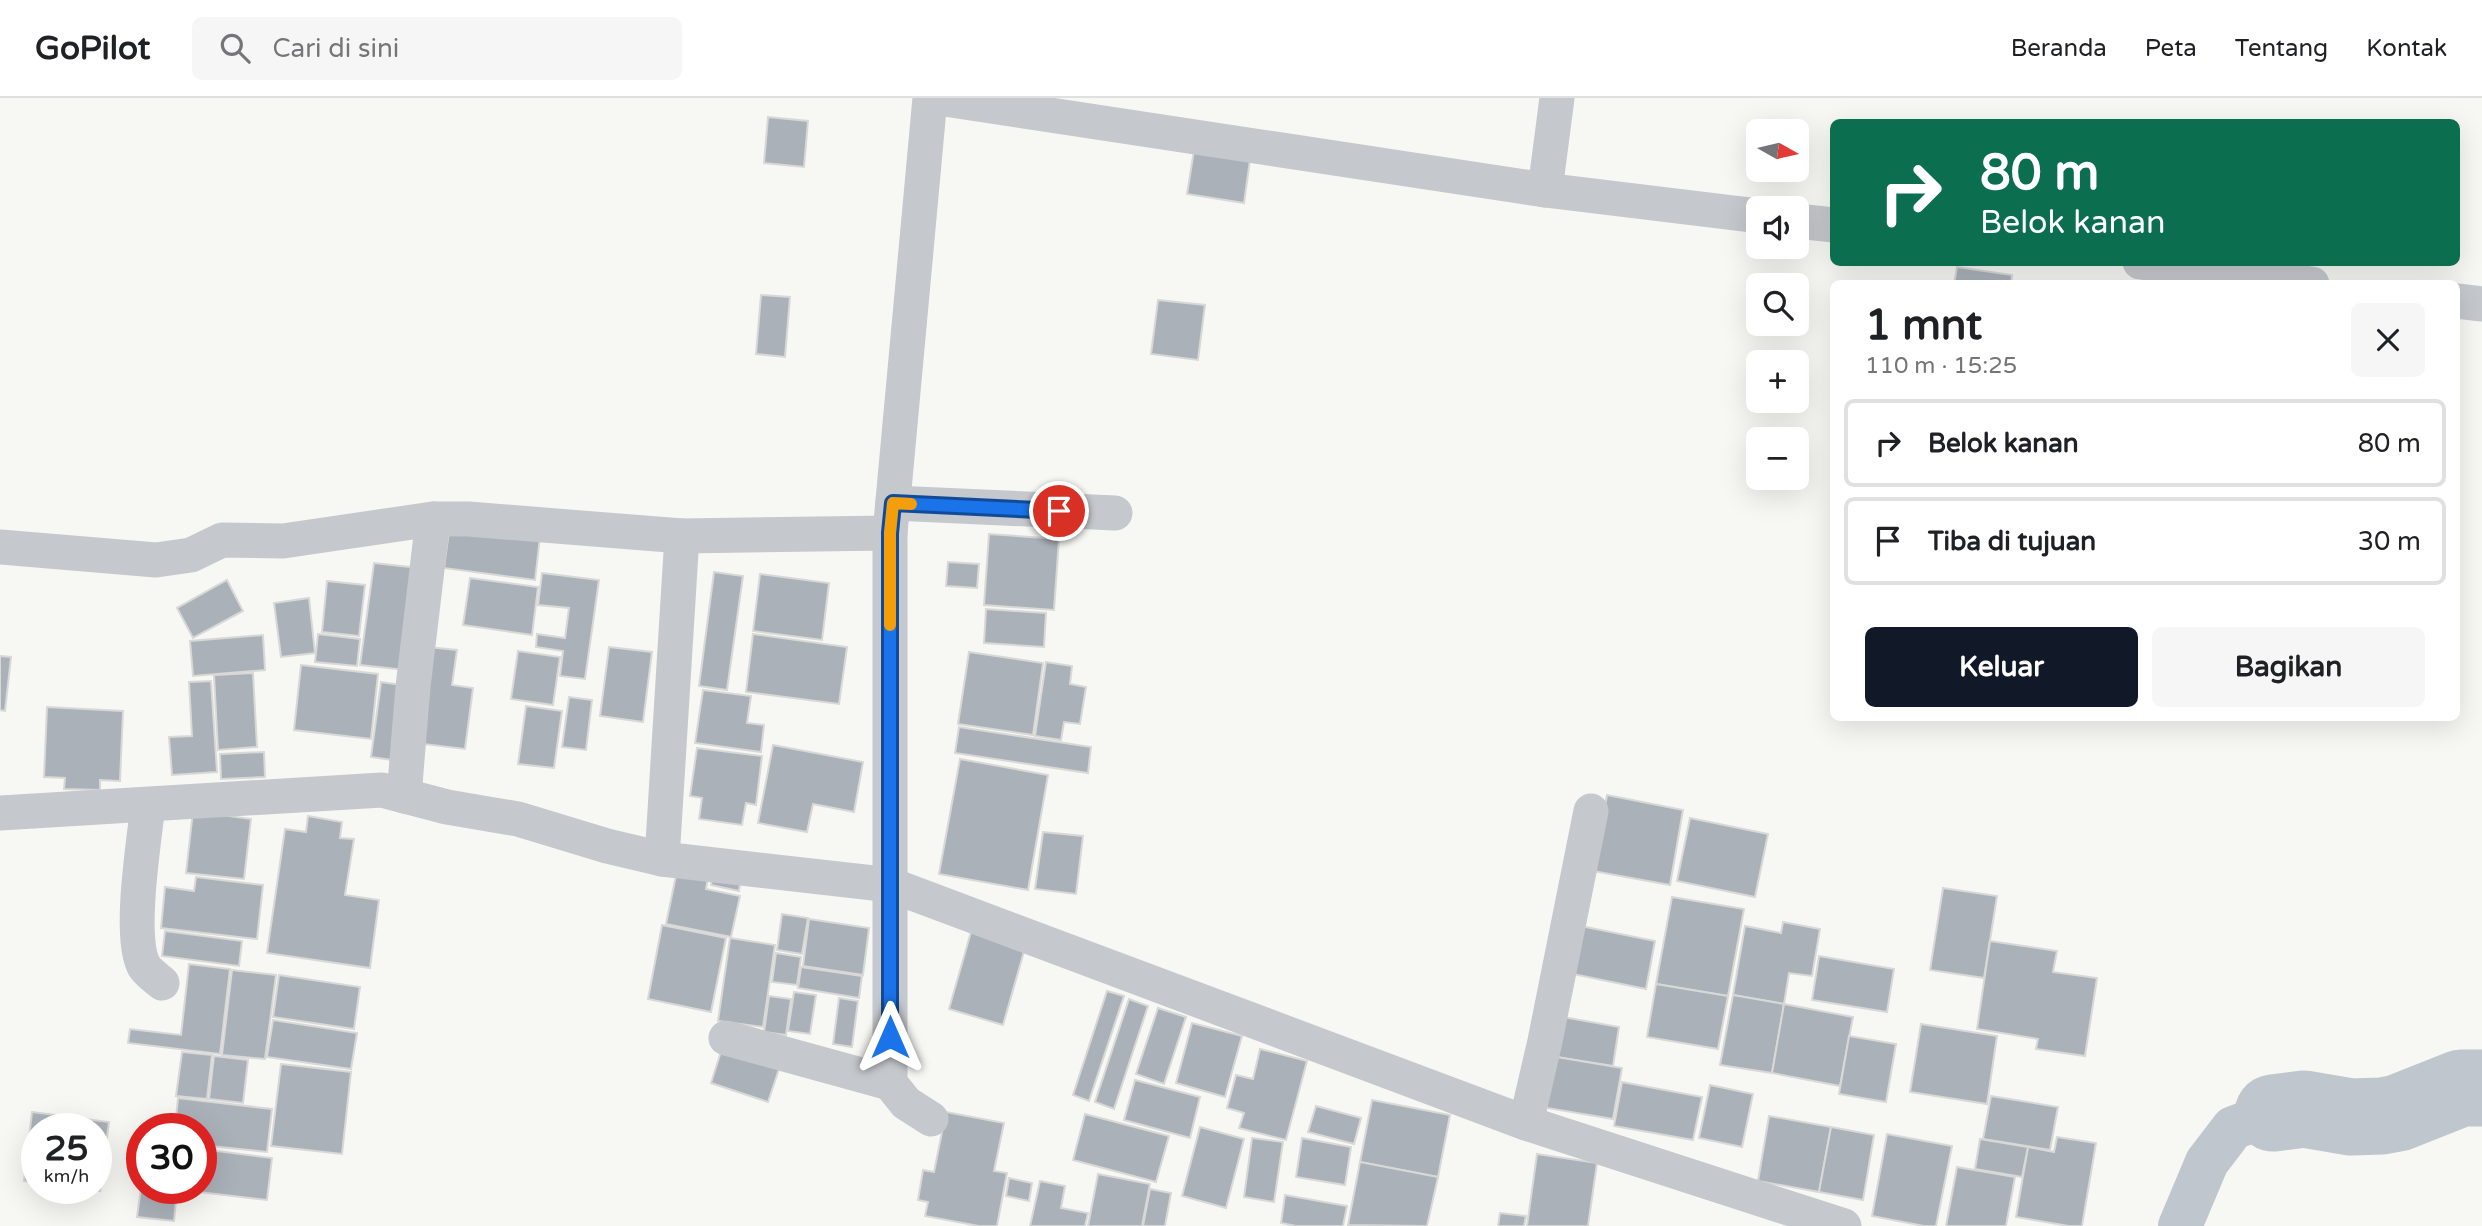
<!DOCTYPE html>
<html lang="id">
<head>
<meta charset="utf-8">
<style>
  :root { --surface:#fff; --page:#f6f6f6; --text:#202124; --muted:#757577; --line:#e0e0e0; --accent:#111827 }
  body { margin:0; font-family:"Varela Round",sans-serif; background:var(--page); color:var(--text); height:100vh; display:flex; flex-direction:column; font-size:26px; white-space:nowrap }
  * { box-sizing:border-box; margin:0 }
  p { font-size:23px; color:var(--muted) }
  .icon { flex:none; width:38px; height:38px; fill:none; stroke:currentColor; stroke-width:2; stroke-linecap:round; stroke-linejoin:round }
  .map { position:relative; flex:1; overflow:hidden }
  .panel { position:absolute; left:1830px; top:182px; width:630px; height:441px; display:flex; flex-direction:column; background:var(--surface); border-radius:10px; box-shadow:0 7px 28px #0002 }
  .panel>* { flex:none }
  .top-card { position:absolute; left:1830px; top:21px; width:630px; height:147px; border-radius:10px; box-shadow:0 7px 28px #0002; background:#0b6e4f; color:#fff; overflow:hidden }
  .needle { width:46px; rotate:98deg }
  .controls { position:absolute; left:1746px; top:21px; display:grid; gap:14px }
  .controls a { display:grid; place-items:center; width:63px; height:63px; border-radius:10px; background:var(--surface); box-shadow:0 7px 28px #0002; font-size:35px }
  .speed { position:absolute; left:21px; top:1015px; display:flex; gap:14px; font-size:35px; font-weight:700; text-align:center }
  .speed>* { display:grid; place-content:center; width:91px; height:91px; border-radius:50%; background:var(--surface); box-shadow:0 7px 28px #0002; line-height:1 }
  .speed small { font-size:18px; font-weight:400 }
  .speed .limit { border:10px solid #d22; background:#fff; color:#111 }
  .pin { position:absolute; display:grid; place-items:center; width:60px; height:60px; color:#fff; margin:-30px; border:4px solid #fff; border-radius:50%; box-shadow:0 2px 7px #0007 }
  .me { position:absolute; width:77px; margin:-38px; rotate:0deg; stroke-linejoin:round; filter:drop-shadow(0 0 5px #0008) }
  .turn { display:flex; align-items:center; gap:24px; height:147px; padding:0 35px; font-size:32px }
  .turn .icon { width:91px; height:91px; stroke-width:2.5 }
  .turn b { display:block; font-size:49px; line-height:60px }
  .round { display:grid; place-items:center; flex:none; width:74px; height:74px; border-radius:10px; background:var(--page) }
  .overview { display:flex; align-items:center; justify-content:space-between; height:119px; padding:0 35px }
  h1 { font-size:42px; font-weight:700; line-height:52px }
  .button { display:flex; gap:14px; margin-top:auto; padding:14px 35px }
  .button a { flex:1; height:80px; border-radius:10px; background:var(--accent); color:#fff; font-size:28px; font-weight:700; line-height:80px; text-align:center }
  .button a+a { background:var(--page); color:var(--text) }
  ul { padding:0; list-style:none }
  li { display:flex; align-items:center; gap:21px; height:88px; margin:0 14px 10px; padding:0 21px; border:4px solid var(--line); border-radius:10px }
  li div { flex:1 }
  li b { display:block; font-size:26px }
  li em { font-style:normal }
  header { display:flex; align-items:center; gap:42px; box-sizing:border-box; height:98px; padding:0 35px; background:var(--surface); border-bottom:2px solid var(--line) }
  header strong { font-size:33px }
  nav { display:flex; gap:38px; margin-inline-start:auto; font-size:24px }
  .search { width:490px; height:63px; background:var(--page); display:flex; align-items:center; gap:18px; box-sizing:border-box; padding:0 24px; border-radius:10px; color:var(--muted); font-size:26px }
  .map>svg:first-child { display:block }
</style>
</head>
<body>
<header>
<strong>GoPilot</strong>
<div class="search"><svg class="icon" aria-label="search" viewBox="0 0 24 24"><circle cx="10" cy="10" r="6"/><path d="M15 15l6 6"/></svg>Cari di sini</div>
<nav><a>Beranda</a><a>Peta</a><a>Tentang</a><a>Kontak</a></nav>
</header>
<div class="map">
<svg width="2482" height="1128" viewBox="0 0 2482 1128">
  <rect width="100%" height="100%" fill="#f7f7f4"/>
  <g fill="none" stroke-linecap="round" stroke-linejoin="round">
    <polyline stroke="#c0c6cd" stroke-width="44" points="2180,1128 2207,1064 2233,1030 2273,1015"/>
    <polyline stroke="#c0c6cd" stroke-width="77" points="2273,1015 2304,1011 2351,1019 2382,1018 2398,1015 2461,990 2482,990"/>
  </g>
  <g fill="#abb1b9" stroke="#d8d9d7" stroke-width="2">
    <polygon points="768,19 808,23 804,69 764,65"/>
    <polygon points="1195,46 1251,55 1244,105 1187,96"/>
    <polygon points="1957,169 2012,177 2011,186 1954,186"/>
    <polygon points="761,197 790,199 785,259 756,256"/>
    <polygon points="1158,202 1205,207 1198,262 1151,256"/>
    <polygon points="541,431 535,482 444,470 449,433"/>
    <polygon points="989,436 1059,441 1054,512 984,507"/>
    <polygon points="948,464 979,466 977,490 946,488"/>
    <polygon points="374,465 419,470 406,572 360,567"/>
    <polygon points="714,474 743,478 727,592 699,588"/>
    <polygon points="542,475 599,482 585,581 560,578 563,553 536,549 537,536 565,540 569,510 538,507"/>
    <polygon points="760,476 829,485 822,542 753,533"/>
    <polygon points="470,480 538,489 532,537 463,527"/>
    <polygon points="227,482 243,513 193,540 177,510"/>
    <polygon points="327,483 365,487 359,538 322,534"/>
    <polygon points="309,500 315,555 281,559 274,505"/>
    <polygon points="986,511 1046,515 1044,549 984,545"/>
    <polygon points="318,536 360,541 357,568 315,564"/>
    <polygon points="753,536 847,549 839,606 746,594"/>
    <polygon points="263,537 265,572 193,578 190,543"/>
    <polygon points="427,549 457,552 452,587 473,590 465,651 415,645"/>
    <polygon points="609,549 652,554 643,624 600,618"/>
    <polygon points="518,553 560,559 553,607 511,601"/>
    <polygon points="969,554 1043,565 1033,637 958,626"/>
    <polygon points="0,558 11,559 5,613 0,612"/>
    <polygon points="1046,564 1072,568 1070,586 1086,589 1080,626 1064,624 1061,642 1035,638"/>
    <polygon points="301,567 378,576 371,641 294,632"/>
    <polygon points="253,575 257,649 218,652 214,577"/>
    <polygon points="211,583 217,674 172,677 169,639 192,638 189,584"/>
    <polygon points="381,584 409,588 399,663 371,659"/>
    <polygon points="703,592 751,598 747,625 764,627 761,654 695,645"/>
    <polygon points="569,599 592,602 586,652 562,649"/>
    <polygon points="526,608 562,613 554,670 518,666"/>
    <polygon points="47,609 123,613 120,683 100,682 100,692 64,691 65,680 44,679"/>
    <polygon points="959,629 1091,649 1088,675 955,655"/>
    <polygon points="773,647 863,664 854,714 813,706 807,734 758,725"/>
    <polygon points="697,650 762,658 756,707 746,705 742,727 699,721 702,700 690,698"/>
    <polygon points="264,654 265,679 221,681 220,656"/>
    <polygon points="960,661 1048,677 1028,792 939,776"/>
    <polygon points="1607,697 1683,712 1670,787 1593,773"/>
    <polygon points="193,713 251,721 244,781 186,775"/>
    <polygon points="308,718 342,724 340,740 354,741 345,797 379,802 370,870 267,855 285,731 306,734"/>
    <polygon points="1690,720 1768,736 1755,799 1677,783"/>
    <polygon points="1043,734 1083,738 1076,796 1035,791"/>
    <polygon points="679,763 710,769 706,791 740,798 731,839 666,826"/>
    <polygon points="715,767 742,773 739,793 711,787"/>
    <polygon points="196,779 263,787 257,841 161,830 165,789 194,793"/>
    <polygon points="1943,790 1997,798 1984,880 1930,872"/>
    <polygon points="1672,799 1744,811 1728,898 1656,886"/>
    <polygon points="782,816 808,820 802,856 777,852"/>
    <polygon points="809,821 869,830 863,877 803,868"/>
    <polygon points="1783,824 1820,831 1812,878 1789,875 1784,906 1733,897 1745,828 1781,835"/>
    <polygon points="662,827 726,840 711,914 648,901"/>
    <polygon points="1581,828 1655,843 1646,891 1573,876"/>
    <polygon points="165,833 242,843 239,868 162,858"/>
    <polygon points="971,834 1025,850 1003,927 949,911"/>
    <polygon points="730,840 775,847 763,929 718,923"/>
    <polygon points="1990,843 2057,853 2053,874 2097,880 2085,958 2036,951 2038,941 1977,931"/>
    <polygon points="776,855 801,859 797,887 772,884"/>
    <polygon points="1819,858 1894,871 1887,914 1812,902"/>
    <polygon points="189,866 230,871 220,956 128,945 130,931 181,937"/>
    <polygon points="801,869 862,878 859,900 798,890"/>
    <polygon points="232,872 276,877 265,961 222,957"/>
    <polygon points="279,877 360,889 354,931 273,919"/>
    <polygon points="1656,886 1728,898 1718,951 1647,939"/>
    <polygon points="1107,893 1124,898 1089,1003 1073,997"/>
    <polygon points="794,894 816,897 810,936 788,933"/>
    <polygon points="1733,897 1784,906 1772,975 1720,967"/>
    <polygon points="769,898 791,901 786,937 764,934"/>
    <polygon points="839,900 858,903 852,949 833,946"/>
    <polygon points="1129,901 1148,908 1114,1011 1095,1004"/>
    <polygon points="1784,906 1853,919 1840,988 1772,975"/>
    <polygon points="1158,910 1186,919 1164,986 1136,976"/>
    <polygon points="1563,919 1619,929 1613,968 1556,959"/>
    <polygon points="273,922 357,935 351,971 267,959"/>
    <polygon points="1192,925 1242,938 1225,999 1176,985"/>
    <polygon points="1921,926 1997,938 1987,1006 1910,994"/>
    <polygon points="1849,938 1896,946 1886,1004 1839,996"/>
    <polygon points="724,944 782,962 768,1004 711,985"/>
    <polygon points="1260,951 1307,963 1286,1042 1239,1030 1244,1015 1227,1010 1236,977 1253,981"/>
    <polygon points="182,954 212,957 207,1001 176,998"/>
    <polygon points="1545,957 1622,970 1613,1021 1547,1010"/>
    <polygon points="214,958 248,962 243,1005 209,1001"/>
    <polygon points="281,966 351,974 342,1056 271,1048"/>
    <polygon points="1135,982 1200,999 1190,1040 1124,1022"/>
    <polygon points="1622,984 1702,999 1693,1042 1614,1028"/>
    <polygon points="1710,987 1753,996 1742,1049 1699,1040"/>
    <polygon points="1991,998 2058,1009 2050,1052 1983,1041"/>
    <polygon points="178,1000 272,1011 267,1054 201,1047 201,1031 175,1031"/>
    <polygon points="1372,1002 1450,1017 1438,1079 1360,1064"/>
    <polygon points="1316,1008 1361,1020 1354,1046 1308,1034"/>
    <polygon points="32,1014 109,1024 100,1093 82,1090 96,1090 96,1031 37,1031 37,1085 24,1083"/>
    <polygon points="946,1014 1004,1025 994,1073 1007,1075 997,1128 979,1128 925,1118 928,1104 918,1102 923,1072 934,1074"/>
    <polygon points="1085,1016 1169,1038 1156,1084 1073,1062"/>
    <polygon points="1769,1018 1831,1029 1819,1094 1758,1083"/>
    <polygon points="1200,1029 1244,1041 1226,1110 1182,1098"/>
    <polygon points="1831,1029 1874,1037 1863,1102 1819,1094"/>
    <polygon points="1887,1036 1952,1048 1936,1128 1924,1128 1872,1118"/>
    <polygon points="2057,1039 2096,1045 2082,1128 2069,1128 2016,1119 2028,1049 2054,1054"/>
    <polygon points="1252,1040 1283,1044 1274,1104 1244,1099"/>
    <polygon points="1302,1040 1351,1049 1345,1087 1296,1079"/>
    <polygon points="1980,1041 2028,1049 2022,1079 1975,1071"/>
    <polygon points="201,1051 272,1060 267,1102 165,1090 201,1090"/>
    <polygon points="1537,1056 1597,1065 1588,1128 1527,1128"/>
    <polygon points="1360,1064 1438,1079 1427,1128 1348,1127"/>
    <polygon points="1957,1069 2015,1079 2006,1128 1946,1128"/>
    <polygon points="1098,1076 1150,1086 1142,1128 1088,1128"/>
    <polygon points="1009,1080 1032,1085 1029,1103 1006,1098"/>
    <polygon points="1040,1083 1065,1088 1061,1110 1088,1115 1085,1128 1030,1128"/>
    <polygon points="141,1090 177,1093 174,1123 137,1119"/>
    <polygon points="1150,1091 1171,1095 1165,1128 1143,1128"/>
    <polygon points="1285,1097 1347,1108 1343,1128 1296,1128 1281,1125"/>
    <polygon points="1500,1115 1526,1118 1524,1128 1498,1128"/>
  </g>
  <g fill="none" stroke-linecap="round" stroke-linejoin="round">
    <g stroke="#c5c8cc" stroke-width="35">
      <polyline points="930,0 890,435 890,985 906,1005 931,1021"/>
      <polyline points="938,0 1545,92 1759,118"/>
      <polyline points="1545,92 1557,0"/>
      <polyline points="1797,123 1834,127"/>
      <polyline points="2140,164 2312,186"/>
      <polyline points="2457,203 2482,206"/>
      <polyline points="893,405 1115,415"/>
      <polyline points="0,449 156,462 191,457 222,442 283,443 433,421 468,421 682,438 890,435"/>
      <polyline points="404,698 413,589 433,421"/>
      <path d="M148,707C144,743 129,835 143,866C146,873 155,879 162,885"/>
      <polyline points="0,715 382,692 447,709 518,721 607,748 662,761 891,787 1526,1025 1844,1128"/>
      <polyline points="662,761 682,438"/>
      <polyline points="726,940 890,985"/>
      <polyline points="1526,1025 1545,943 1591,713"/>
    </g>
  </g>
  <g fill="none" stroke-linecap="round" stroke-linejoin="round">
    <g stroke="#114b97" stroke-width="18">
      <polyline id="route" points="890,939 890,435 893,405 1059,413"/>
    </g>
    <use href="#route" stroke="#1a73e8" stroke-width="12"/>
    <polyline stroke="#f59e0b" stroke-width="12" points="890,527 890,435 893,405 911,406"/>
  </g>
</svg>
<div class="controls">
<a><svg class="needle" viewBox="-14 -14 28 28"><path d="M0-13l5 13h-10z" fill="#e53935"/><path d="M0 13l5-13h-10z" fill="#757577"/></svg></a>
<a><svg class="icon" aria-label="sound" viewBox="0 0 24 24"><path d="M4 9h4l5-4v14l-5-4H4zM17 9q2 3 0 6"/></svg></a>
<a><svg class="icon" aria-label="search" viewBox="0 0 24 24"><circle cx="10" cy="10" r="6"/><path d="M15 15l6 6"/></svg></a>
<a>+</a>
<a>−</a>
</div>
<div class="speed"><div>25<small>km/h</small></div><div class="limit">30</div></div>
<div class="pin" style="left:1059px;top:413px;background:#d93025"><svg class="icon" aria-label="arrive" viewBox="0 0 24 24"><path d="M6 21V4h12l-3 4 3 4H6"/></svg></div>
<svg class="me" style="left:890px;top:939px" viewBox="-20 -20 40 40"><path d="M0-17L14 15 0 8-14 15z" fill="#1a73e8" stroke="#fff" stroke-width="4"/></svg>
<div class="top-card">
<div class="turn"><svg class="icon" aria-label="right" viewBox="0 0 24 24"><path d="M7 20v-9h11M14 6l5 5-5 5"/></svg><div><b>80 m</b>Belok kanan</div></div>
</div>
<section class="panel">
<div class="overview"><div><h1>1 mnt</h1><p>110 m · 15:25</p></div><a class="round"><svg class="icon" aria-label="close" viewBox="0 0 24 24"><path d="M6 6l12 12M18 6L6 18"/></svg></a></div>
<ul>
<li><svg class="icon" aria-label="right" viewBox="0 0 24 24"><path d="M7 20v-9h11M14 6l5 5-5 5"/></svg><div><b>Belok kanan</b></div><em>80 m</em></li>
<li><svg class="icon" aria-label="arrive" viewBox="0 0 24 24"><path d="M6 21V4h12l-3 4 3 4H6"/></svg><div><b>Tiba di tujuan</b></div><em>30 m</em></li>
</ul>
<div class="button"><a>Keluar</a><a>Bagikan</a></div>
</section>
</div>
</body>
</html>
